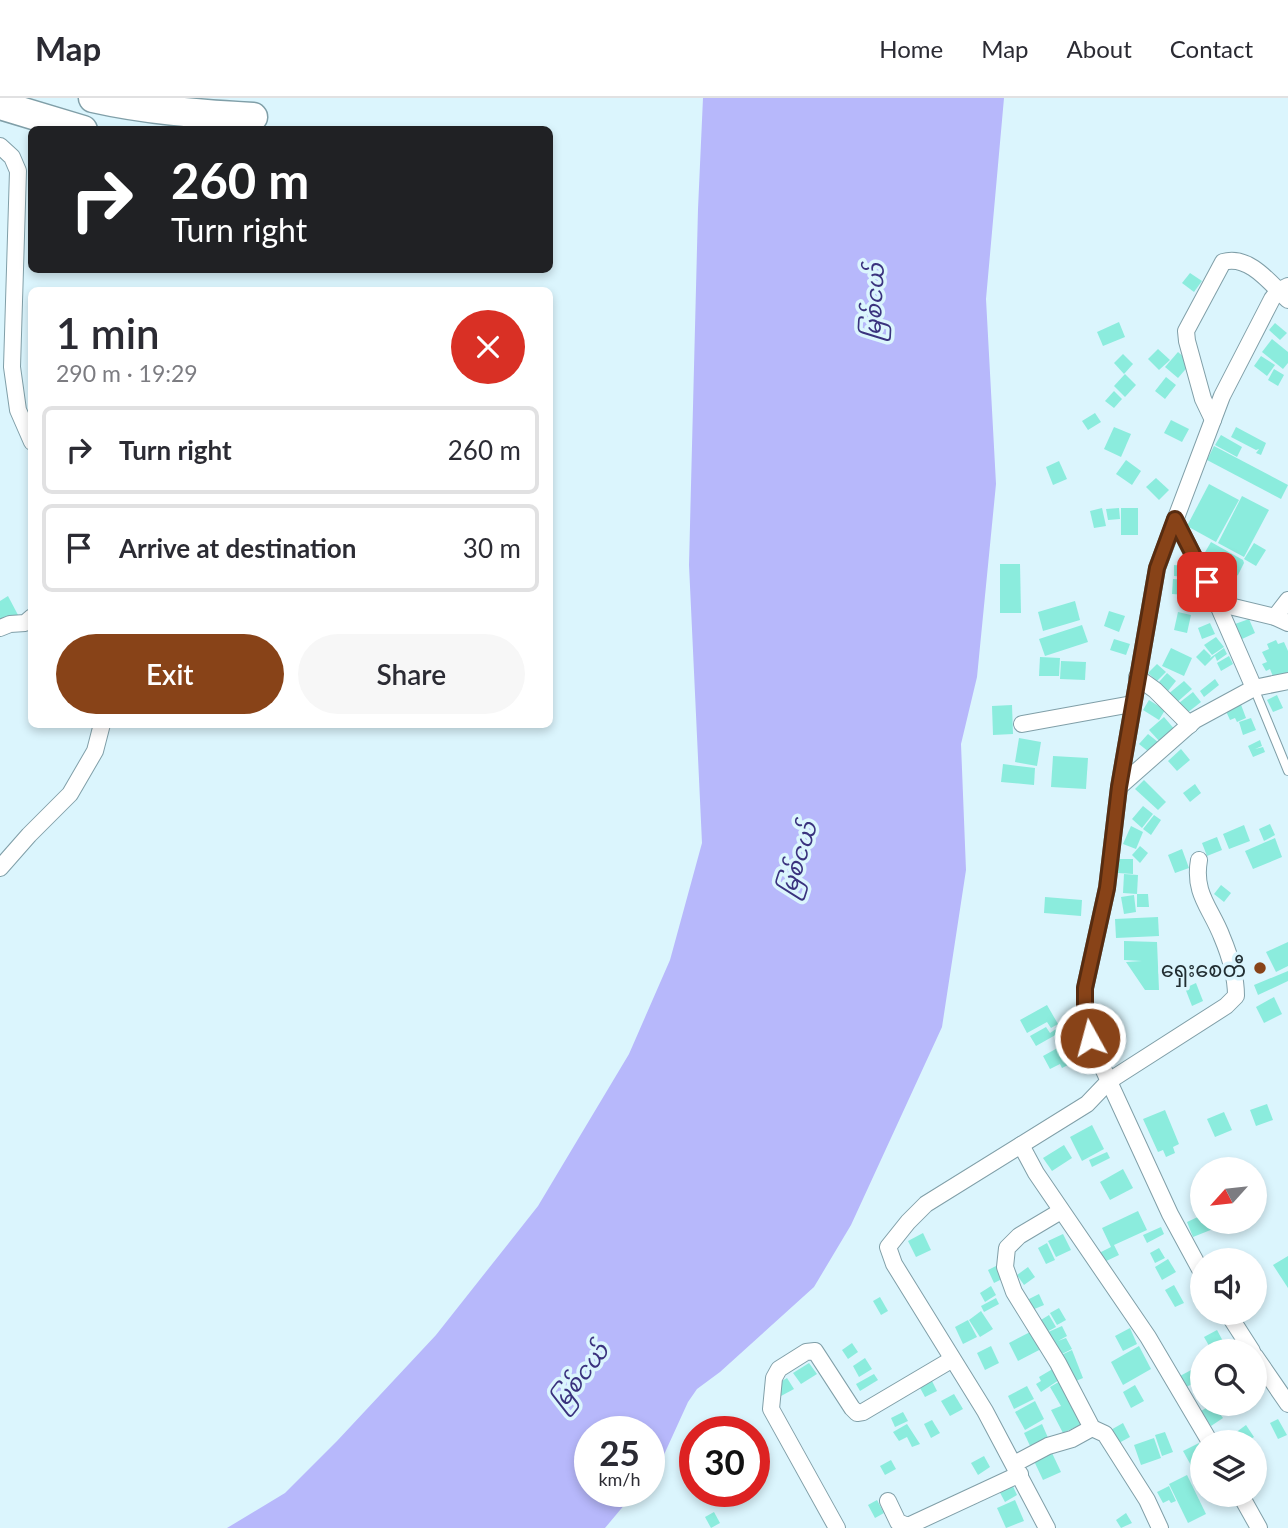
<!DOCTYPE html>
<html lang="en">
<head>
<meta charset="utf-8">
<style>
  :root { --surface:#fff; --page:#f7f7f7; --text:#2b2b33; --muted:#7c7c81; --line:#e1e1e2; --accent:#884318 }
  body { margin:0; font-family:Lato,"Noto Sans Myanmar",sans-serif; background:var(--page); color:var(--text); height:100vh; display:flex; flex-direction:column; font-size:26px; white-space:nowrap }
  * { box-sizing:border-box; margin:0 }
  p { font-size:23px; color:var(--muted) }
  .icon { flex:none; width:38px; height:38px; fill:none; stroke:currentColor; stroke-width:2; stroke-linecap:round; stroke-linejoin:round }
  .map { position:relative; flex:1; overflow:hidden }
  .panel { position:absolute; left:28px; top:189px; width:525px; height:441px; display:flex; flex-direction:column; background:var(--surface); border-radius:10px; box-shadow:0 4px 10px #0003 }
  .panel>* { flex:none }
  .top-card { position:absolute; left:28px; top:28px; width:525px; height:147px; border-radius:10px; box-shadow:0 4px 10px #0003; background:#202124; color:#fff; overflow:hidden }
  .needle { width:46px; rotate:243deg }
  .buttons { position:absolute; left:1190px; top:1059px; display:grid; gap:14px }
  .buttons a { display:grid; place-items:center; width:77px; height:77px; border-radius:50%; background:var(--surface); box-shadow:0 4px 10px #0003; font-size:35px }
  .speed { position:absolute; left:574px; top:1318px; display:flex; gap:14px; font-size:35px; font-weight:700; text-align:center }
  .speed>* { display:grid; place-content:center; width:91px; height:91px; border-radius:50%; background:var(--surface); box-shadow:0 4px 10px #0003; line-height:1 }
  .speed small { font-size:18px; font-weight:400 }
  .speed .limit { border:10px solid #d22; background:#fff; color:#111 }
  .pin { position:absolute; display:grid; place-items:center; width:60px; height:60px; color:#fff; margin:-30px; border-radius:14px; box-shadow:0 4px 10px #0006 }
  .me { position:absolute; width:77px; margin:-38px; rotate:353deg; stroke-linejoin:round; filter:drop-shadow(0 0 5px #0008) }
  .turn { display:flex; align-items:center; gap:24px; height:147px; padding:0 28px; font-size:32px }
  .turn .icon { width:91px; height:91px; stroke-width:2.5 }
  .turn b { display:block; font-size:49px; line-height:60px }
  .round { display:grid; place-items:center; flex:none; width:74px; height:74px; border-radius:37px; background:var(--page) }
  .head { display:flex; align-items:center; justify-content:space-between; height:119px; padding:0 28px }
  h1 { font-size:42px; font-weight:600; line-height:52px }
  .cta { display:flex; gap:14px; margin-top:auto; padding:14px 28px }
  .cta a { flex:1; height:80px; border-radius:42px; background:var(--accent); color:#fff; font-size:28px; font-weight:600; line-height:80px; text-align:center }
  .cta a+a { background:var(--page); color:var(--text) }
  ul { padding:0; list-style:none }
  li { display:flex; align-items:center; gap:21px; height:88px; margin:0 14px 10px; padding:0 14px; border:4px solid var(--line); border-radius:10px }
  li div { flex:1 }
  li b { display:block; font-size:26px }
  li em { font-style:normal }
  header { display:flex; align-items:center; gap:42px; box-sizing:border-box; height:98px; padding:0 35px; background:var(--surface); border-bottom:2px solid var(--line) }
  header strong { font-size:33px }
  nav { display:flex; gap:38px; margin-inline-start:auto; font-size:24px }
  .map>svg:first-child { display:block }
</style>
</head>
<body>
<header>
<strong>Map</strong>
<nav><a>Home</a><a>Map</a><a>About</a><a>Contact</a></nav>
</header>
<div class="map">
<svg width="1288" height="1430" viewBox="0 0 1288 1430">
  <rect width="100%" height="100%" fill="#dbf5fd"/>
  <polygon fill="#b7b8fb" points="703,0 1004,0 986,201 996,386 977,579 961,646 966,772 942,929 851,1127 814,1189 720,1274 697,1291 688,1304 662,1361 649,1377 649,1334 590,1334 590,1393 636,1393 605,1430 227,1430 285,1395 337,1343 436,1237 538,1108 629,956 670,862 702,745 689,467 698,111"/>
  <g fill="#8becdd">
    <polygon points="1190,175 1202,183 1194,194 1182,185"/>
    <polygon points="1119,224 1125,239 1103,248 1097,234"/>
    <polygon points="1275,225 1287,235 1280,242 1269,232"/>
    <polygon points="1272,241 1288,254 1288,265 1283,271 1262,254"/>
    <polygon points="1158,251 1170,262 1159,272 1148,261"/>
    <polygon points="1178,254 1191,265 1178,280 1165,269"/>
    <polygon points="1123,256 1133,266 1124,276 1114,265"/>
    <polygon points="1261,258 1275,267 1267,278 1254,268"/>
    <polygon points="1274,271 1284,277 1278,288 1268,282"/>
    <polygon points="1125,276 1136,287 1125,299 1114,288"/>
    <polygon points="1166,279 1176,287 1165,301 1155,293"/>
    <polygon points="1114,293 1122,301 1114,310 1105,303"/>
    <polygon points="1095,315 1101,324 1088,332 1082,323"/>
    <polygon points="1171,322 1189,331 1182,344 1164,335"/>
    <polygon points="1114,329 1131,336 1121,359 1104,351"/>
    <polygon points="1236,329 1266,345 1261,357 1256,355 1259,351 1256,352 1231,339"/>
    <polygon points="1221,337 1242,349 1237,359 1215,347"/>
    <polygon points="1214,348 1288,387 1281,401 1207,362"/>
    <polygon points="1126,362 1141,373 1132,387 1116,376"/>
    <polygon points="1059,363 1067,381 1053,387 1046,369"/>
    <polygon points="1156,380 1169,392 1159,402 1146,389"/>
    <polygon points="1209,386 1239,402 1216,444 1187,428"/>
    <polygon points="1242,398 1269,412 1244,459 1218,445"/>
    <polygon points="1102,410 1106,428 1094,430 1090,413"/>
    <polygon points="1119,410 1120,421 1108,422 1106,411"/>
    <rect x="1121" y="410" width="17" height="27"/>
    <polygon points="1211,444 1243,462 1244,465 1238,477 1218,489 1201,461"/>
    <polygon points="1254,445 1266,452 1256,468 1244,461"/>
    <polygon points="1000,466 1020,466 1021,515 1000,515"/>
    <polygon points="1174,467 1186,468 1185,479 1174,478"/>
    <polygon points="1173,481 1189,482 1188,497 1172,496"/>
    <polygon points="8,498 18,517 0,527 0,503"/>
    <polygon points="1075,503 1080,522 1043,533 1038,514"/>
    <polygon points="1109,513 1125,518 1119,534 1104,528"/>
    <polygon points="1178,514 1191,517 1187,535 1174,532"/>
    <polygon points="1249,521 1255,535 1242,541 1235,526"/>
    <polygon points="1210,525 1215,536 1202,541 1198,530"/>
    <polygon points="1082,527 1088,544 1045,558 1039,541"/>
    <polygon points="1216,539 1224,549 1212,557 1204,547"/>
    <polygon points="1114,541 1130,546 1126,557 1110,552"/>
    <polygon points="1276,542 1278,546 1284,544 1288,553 1288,574 1274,581 1270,571 1266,573 1262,566 1267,564 1262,554 1269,551 1267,546"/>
    <polygon points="1171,550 1192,560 1184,578 1162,568"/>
    <polygon points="1224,550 1227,556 1217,563 1215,558 1205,568 1196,559 1204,551 1211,558 1210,560"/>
    <polygon points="1229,558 1233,566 1221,573 1217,565"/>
    <polygon points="1040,559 1060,560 1059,578 1039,578"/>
    <polygon points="1061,563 1086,564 1085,582 1060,581"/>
    <polygon points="1157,566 1166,574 1157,583 1148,575"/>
    <polygon points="1167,575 1176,583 1168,593 1159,584"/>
    <polygon points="1215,581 1219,587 1204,599 1200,593"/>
    <polygon points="1184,583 1192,591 1175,606 1167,597"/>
    <polygon points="1193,594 1201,604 1187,615 1179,605"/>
    <polygon points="1277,597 1283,610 1273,614 1267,602"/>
    <polygon points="1149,602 1165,612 1159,622 1143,612"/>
    <polygon points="1240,604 1246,620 1237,624 1235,620 1230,622 1225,611"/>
    <polygon points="1012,607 1013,636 993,637 992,608"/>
    <polygon points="1164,619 1176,633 1161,645 1149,632"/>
    <polygon points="1251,620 1256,632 1243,637 1239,624"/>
    <polygon points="1148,636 1158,644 1149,654 1139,646"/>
    <polygon points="1019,640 1041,644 1037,668 1015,664"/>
    <polygon points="1260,642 1262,648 1255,651 1263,649 1265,654 1253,659 1248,648"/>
    <polygon points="1181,651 1190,662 1177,673 1168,663"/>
    <polygon points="1053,658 1088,660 1086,691 1051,689"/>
    <polygon points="1003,666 1035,670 1034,687 1001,684"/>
    <polygon points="1144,682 1166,704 1158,712 1135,691"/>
    <polygon points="1195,686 1201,695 1190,704 1183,695"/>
    <polygon points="1143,708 1153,716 1142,730 1132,721"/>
    <polygon points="1154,717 1161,722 1151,737 1143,731"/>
    <polygon points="1270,726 1275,737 1264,743 1259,731"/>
    <polygon points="1244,727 1250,743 1229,751 1223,736"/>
    <polygon points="1131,728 1143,734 1136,751 1123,746"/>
    <polygon points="1217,739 1222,752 1207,758 1202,745"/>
    <polygon points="1275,740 1282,759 1253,771 1245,753"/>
    <polygon points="1140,748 1148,755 1140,765 1132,757"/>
    <polygon points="1182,751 1189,770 1175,775 1168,757"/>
    <polygon points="1119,761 1133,761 1133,776 1118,775"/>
    <polygon points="1124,776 1138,777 1137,796 1123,795"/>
    <polygon points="1221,787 1231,795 1224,804 1214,796"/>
    <polygon points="1137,796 1148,796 1149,809 1137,809"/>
    <polygon points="1134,797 1136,814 1124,816 1121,799"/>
    <polygon points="1045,799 1082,802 1081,818 1044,815"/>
    <polygon points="1158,819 1159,838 1116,840 1115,821"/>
    <polygon points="1124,843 1157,844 1159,892 1145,892 1126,864 1142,863 1124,862"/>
    <polygon points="1288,844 1288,868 1276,874 1266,854"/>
    <polygon points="1288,873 1288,883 1258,897 1254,887"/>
    <polygon points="1196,885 1203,903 1192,908 1185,890"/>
    <polygon points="1274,899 1282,916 1264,925 1256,909"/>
    <polygon points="1047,907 1058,926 1051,930 1047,924 1027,935 1020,922"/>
    <polygon points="1046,929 1050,935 1056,931 1059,935 1036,948 1030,938"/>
    <polygon points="1063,947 1072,965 1062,970 1060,966 1050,971 1043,958"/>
    <polygon points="1267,1006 1273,1022 1256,1028 1250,1012"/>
    <polygon points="1165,1012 1179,1046 1173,1049 1175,1055 1166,1059 1163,1052 1158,1054 1143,1021"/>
    <polygon points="1224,1014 1232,1032 1215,1039 1207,1021"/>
    <polygon points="1092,1027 1104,1051 1082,1063 1070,1039"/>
    <polygon points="1064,1047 1072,1060 1052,1073 1043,1060"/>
    <polygon points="1107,1054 1110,1060 1092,1069 1089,1062"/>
    <polygon points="1123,1071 1133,1090 1110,1102 1100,1084"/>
    <polygon points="1138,1113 1147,1132 1114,1147 1119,1157 1102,1165 1097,1156 1111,1149 1102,1130"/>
    <polygon points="1202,1117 1202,1124 1216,1124 1218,1129 1193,1139 1187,1124"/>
    <polygon points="1161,1129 1164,1136 1147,1145 1143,1137"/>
    <polygon points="923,1135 931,1152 916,1159 908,1143"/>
    <polygon points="1063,1136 1071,1152 1056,1159 1048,1143"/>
    <polygon points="1047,1145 1055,1162 1046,1166 1038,1150"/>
    <polygon points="1159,1150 1165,1160 1155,1165 1150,1155"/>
    <polygon points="1288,1158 1288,1190 1273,1167"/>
    <polygon points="1168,1161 1176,1174 1162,1182 1155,1169"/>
    <polygon points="998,1167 1004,1180 994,1185 988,1172"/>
    <polygon points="1028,1169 1035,1179 1024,1187 1017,1177"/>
    <polygon points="1174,1187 1184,1205 1175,1209 1165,1192"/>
    <polygon points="991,1188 996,1197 985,1204 980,1195"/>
    <polygon points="1039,1196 1044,1207 1032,1212 1027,1202"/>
    <polygon points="880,1199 888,1213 881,1217 873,1203"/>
    <polygon points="996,1200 999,1206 984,1214 981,1208"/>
    <polygon points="1059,1210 1066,1222 1057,1227 1050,1215"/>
    <polygon points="981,1213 993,1231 980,1239 969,1222"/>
    <polygon points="1049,1217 1056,1229 1043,1236 1036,1225"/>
    <polygon points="968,1222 977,1239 963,1246 955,1229"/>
    <polygon points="1062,1228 1067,1238 1058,1243 1066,1240 1072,1251 1058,1258 1046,1235"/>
    <polygon points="1130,1230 1137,1246 1123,1253 1115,1238"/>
    <polygon points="1034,1232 1043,1250 1018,1263 1009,1245"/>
    <polygon points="1217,1232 1225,1247 1212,1253 1204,1239"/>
    <polygon points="852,1245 858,1254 848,1261 842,1252"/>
    <polygon points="991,1248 999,1265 985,1272 977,1255"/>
    <polygon points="1139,1248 1151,1271 1123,1287 1111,1264"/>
    <polygon points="1072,1252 1083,1280 1071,1285 1059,1258"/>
    <polygon points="865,1260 872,1271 859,1279 853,1268"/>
    <polygon points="809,1265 817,1276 801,1286 793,1275"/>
    <polygon points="1056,1269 1062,1280 1041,1294 1036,1286 1041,1283 1039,1279"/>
    <polygon points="1193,1271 1199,1283 1186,1289 1180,1278"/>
    <polygon points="874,1276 878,1282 860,1293 856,1286"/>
    <polygon points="787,1280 794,1291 781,1298 775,1287"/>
    <polygon points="931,1281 937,1293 925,1299 919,1288"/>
    <polygon points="1062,1282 1086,1324 1063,1335 1051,1312 1061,1308 1050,1289"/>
    <polygon points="1135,1287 1144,1303 1131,1310 1123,1294"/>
    <polygon points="1027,1288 1034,1301 1014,1311 1008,1298"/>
    <polygon points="954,1296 963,1311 950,1318 941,1303"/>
    <polygon points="1035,1303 1044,1321 1025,1332 1015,1314"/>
    <polygon points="1213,1306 1223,1320 1211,1328 1201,1313"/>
    <polygon points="903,1314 908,1323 895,1329 891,1320"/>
    <polygon points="1278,1321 1287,1337 1278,1341 1270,1325"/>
    <polygon points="932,1322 940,1335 931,1340 924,1326"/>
    <polygon points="1123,1325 1130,1339 1117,1346 1109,1333"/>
    <polygon points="907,1326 920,1346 912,1349 907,1339 899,1343 893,1334"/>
    <polygon points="1042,1326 1049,1342 1031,1350 1024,1335"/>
    <polygon points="1246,1327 1254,1339 1246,1344 1235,1344 1231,1338"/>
    <polygon points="1165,1334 1173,1354 1162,1358 1155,1337"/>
    <polygon points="1154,1340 1161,1360 1141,1367 1134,1347"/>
    <polygon points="1199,1345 1202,1351 1202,1366 1193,1371 1183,1353"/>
    <polygon points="1052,1355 1061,1374 1043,1382 1034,1363"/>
    <polygon points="984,1358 990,1369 978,1377 971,1365"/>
    <polygon points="891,1362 896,1371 885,1377 880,1368"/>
    <polygon points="1187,1377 1206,1416 1188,1425 1169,1386"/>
    <polygon points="1011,1384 1017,1397 1005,1404 998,1391"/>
    <polygon points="1169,1388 1176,1403 1171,1405 1169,1402 1163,1405 1157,1394"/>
    <polygon points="877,1402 884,1415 875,1420 868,1407"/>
    <polygon points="1015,1402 1024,1423 1006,1430 997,1410"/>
    <polygon points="714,1414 720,1425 711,1430 705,1419"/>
    <polygon points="1126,1415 1132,1425 1121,1430 1116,1422"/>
  </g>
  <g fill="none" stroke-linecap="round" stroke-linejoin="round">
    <g stroke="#809fa8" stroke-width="10">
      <polyline id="lane" points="1254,590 1288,673"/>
    </g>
    <g stroke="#809fa8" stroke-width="18">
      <g id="street">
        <polyline points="0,48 12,59 18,73 12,269 18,312 32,344"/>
        <path d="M1213,322L1203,301L1187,243L1186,233L1223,164C1249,156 1271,186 1288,202"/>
        <polyline points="1175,421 1217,505 1254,590 1288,583"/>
        <polyline points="1217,505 1275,519 1288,525"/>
        <polyline points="1275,519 1288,502"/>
        <polyline points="0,530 10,526 25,525 32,519"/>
        <polyline points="1137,579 1155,592 1190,627"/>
        <polyline points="1022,626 1132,606"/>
        <polyline points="1119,689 1195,622 1254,590"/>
        <polyline points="0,770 29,737 70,696 95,653 102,626"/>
        <polyline points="1021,1047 1036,1075 1148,1239 1210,1344"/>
        <polyline points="1061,1113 1019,1138 1007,1150 1005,1169 1014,1194 1058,1265 1092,1330 1105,1336 1147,1402 1160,1430"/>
        <polyline points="1202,1175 1170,1116 1089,940 1085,914 1085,890 1107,790 1119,689 1157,470 1222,298 1272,201 1278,193 1288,188"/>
        <polyline points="1227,1214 1252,1253"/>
        <polyline points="1255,1258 1288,1306"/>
        <polyline points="1014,1366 1048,1348 1072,1341 1092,1330"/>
        <polyline points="1240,1396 1259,1430"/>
        <polyline points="888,1403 898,1424 908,1428 1020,1376"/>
        <polyline points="837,1430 771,1311 774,1280 779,1271 806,1254 815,1253 852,1310 857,1315 863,1314 951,1262"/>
        <path d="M1047,1430L985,1313L894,1166L888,1149L908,1124L926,1106L1087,1006L1109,983L1226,908L1236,898C1236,878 1230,858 1222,839C1211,810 1193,796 1199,762"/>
      </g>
    </g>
    <g stroke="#809fa8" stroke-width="31">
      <g id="highway">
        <path d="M93,0C146,12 199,16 253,19"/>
        <polyline points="0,7 83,32"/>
      </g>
    </g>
    <use href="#lane" stroke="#fff" stroke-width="8"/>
    <use href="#street" stroke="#fff" stroke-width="16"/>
    <use href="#highway" stroke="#fff" stroke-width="28"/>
  </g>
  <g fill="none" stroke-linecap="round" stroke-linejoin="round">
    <g stroke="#582c10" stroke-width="18">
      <polyline id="route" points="1090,940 1085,915 1085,890 1107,790 1119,689 1157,470 1175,421 1207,484"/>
    </g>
    <use href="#route" stroke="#884318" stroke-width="12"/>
  </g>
  <circle fill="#884318" stroke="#dbf5fd" stroke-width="2.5" cx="1260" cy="870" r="7"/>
  <g text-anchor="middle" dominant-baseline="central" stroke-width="7" stroke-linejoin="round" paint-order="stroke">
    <g font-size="21" fill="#222e32" stroke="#dbf5fd" text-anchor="end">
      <text x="1246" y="870">ရှေးစေတီ</text>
    </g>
    <g font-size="23" font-style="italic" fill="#3a327e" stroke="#dbf5fd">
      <text transform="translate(873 204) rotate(-87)">မြစ်ငယ်</text>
      <text transform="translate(797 761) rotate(-72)">မြစ်ငယ်</text>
      <text transform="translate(579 1278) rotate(-52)">မြစ်ငယ်</text>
    </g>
  </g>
</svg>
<div class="buttons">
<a><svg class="needle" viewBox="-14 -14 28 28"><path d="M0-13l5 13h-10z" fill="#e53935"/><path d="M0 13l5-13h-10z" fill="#7c7c81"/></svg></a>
<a><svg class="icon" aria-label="sound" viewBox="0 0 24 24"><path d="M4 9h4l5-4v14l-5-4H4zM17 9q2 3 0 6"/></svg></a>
<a><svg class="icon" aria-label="search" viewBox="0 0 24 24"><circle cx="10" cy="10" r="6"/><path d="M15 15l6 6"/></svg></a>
<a><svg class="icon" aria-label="layers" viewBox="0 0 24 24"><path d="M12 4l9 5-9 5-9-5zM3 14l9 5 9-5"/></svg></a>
</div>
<div class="speed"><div>25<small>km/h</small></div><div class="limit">30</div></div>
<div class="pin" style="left:1207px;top:484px;background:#d93025"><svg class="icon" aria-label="arrive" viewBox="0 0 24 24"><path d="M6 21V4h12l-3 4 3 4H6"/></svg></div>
<svg class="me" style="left:1090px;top:940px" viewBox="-20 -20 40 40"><circle r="17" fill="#884318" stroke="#fff" stroke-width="3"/><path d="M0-11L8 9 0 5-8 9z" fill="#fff"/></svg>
<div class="top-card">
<div class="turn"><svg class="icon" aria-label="right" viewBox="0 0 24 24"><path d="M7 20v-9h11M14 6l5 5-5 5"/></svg><div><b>260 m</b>Turn right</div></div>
</div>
<section class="panel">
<div class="head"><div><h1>1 min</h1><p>290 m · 19:29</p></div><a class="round" style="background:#d93025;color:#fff"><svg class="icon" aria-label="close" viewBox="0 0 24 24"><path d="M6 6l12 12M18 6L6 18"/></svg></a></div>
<ul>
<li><svg class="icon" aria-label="right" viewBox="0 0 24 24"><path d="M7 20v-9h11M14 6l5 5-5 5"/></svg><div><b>Turn right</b></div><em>260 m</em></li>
<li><svg class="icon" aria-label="arrive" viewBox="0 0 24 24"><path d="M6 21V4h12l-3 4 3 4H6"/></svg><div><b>Arrive at destination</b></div><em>30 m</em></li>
</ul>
<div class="cta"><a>Exit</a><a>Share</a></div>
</section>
</div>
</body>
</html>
